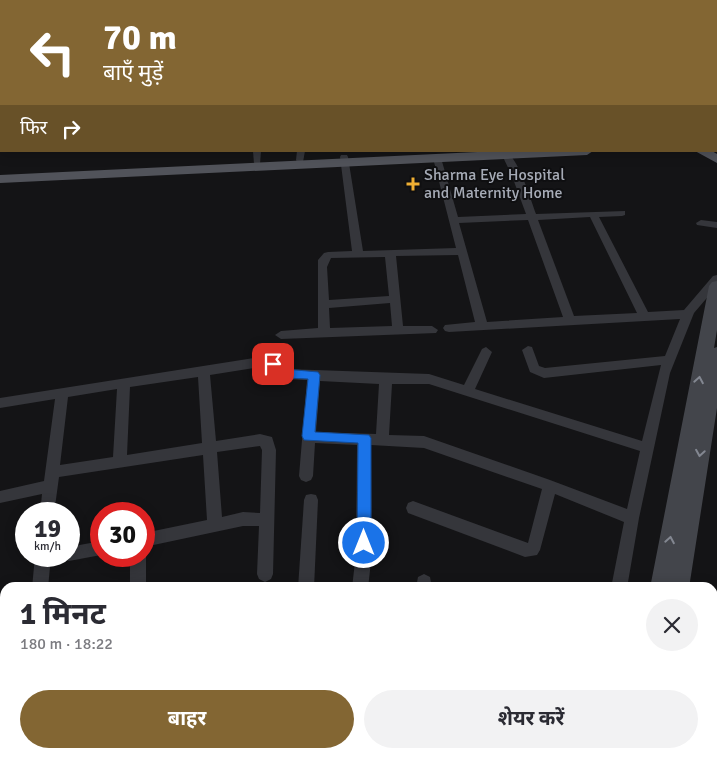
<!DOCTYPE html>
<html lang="hi">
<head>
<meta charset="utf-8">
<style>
  :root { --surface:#fff; --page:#f2f2f3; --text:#2b2b33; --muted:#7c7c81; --accent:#836633 }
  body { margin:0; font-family:Signika,"Noto Sans Devanagari",sans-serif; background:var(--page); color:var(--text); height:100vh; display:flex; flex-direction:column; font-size:19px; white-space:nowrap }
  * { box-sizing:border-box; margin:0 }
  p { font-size:16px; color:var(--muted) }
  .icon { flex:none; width:28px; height:28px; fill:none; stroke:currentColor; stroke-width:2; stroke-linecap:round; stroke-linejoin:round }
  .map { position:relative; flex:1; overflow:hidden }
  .drawer { position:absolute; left:0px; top:582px; width:718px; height:176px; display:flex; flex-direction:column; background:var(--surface); border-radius:15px 15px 0 0; box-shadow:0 2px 12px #0003 }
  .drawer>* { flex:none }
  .hud { position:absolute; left:0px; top:0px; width:718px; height:152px; box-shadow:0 2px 12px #0003; background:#836633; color:#fff; overflow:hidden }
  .speed { position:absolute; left:15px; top:502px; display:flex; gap:10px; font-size:25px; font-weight:700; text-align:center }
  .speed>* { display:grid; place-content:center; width:65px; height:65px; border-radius:50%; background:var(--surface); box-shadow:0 2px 12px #0003; line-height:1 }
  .speed small { font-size:12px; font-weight:400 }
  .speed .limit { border:8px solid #d22; background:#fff; color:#111 }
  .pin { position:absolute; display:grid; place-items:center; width:42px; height:42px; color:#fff; margin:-21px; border-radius:10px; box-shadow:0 2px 8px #0006 }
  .me { position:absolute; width:55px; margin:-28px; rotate:0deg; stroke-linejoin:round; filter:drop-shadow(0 0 4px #0008) }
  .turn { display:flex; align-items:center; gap:18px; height:105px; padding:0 20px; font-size:22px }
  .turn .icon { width:65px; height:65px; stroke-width:2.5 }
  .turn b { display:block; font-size:35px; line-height:42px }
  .then { display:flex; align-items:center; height:48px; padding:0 20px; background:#0003; gap:10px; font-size:19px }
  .round { display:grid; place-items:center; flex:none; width:52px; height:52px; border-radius:26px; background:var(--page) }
  .headline { display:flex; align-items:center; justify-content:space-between; height:85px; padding:0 20px }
  h1 { font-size:30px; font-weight:700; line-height:38px }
  .cta { display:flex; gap:10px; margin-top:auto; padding:10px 20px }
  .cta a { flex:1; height:58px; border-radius:30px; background:var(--accent); color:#fff; font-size:20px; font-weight:700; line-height:58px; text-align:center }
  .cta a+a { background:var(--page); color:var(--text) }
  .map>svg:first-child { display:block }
</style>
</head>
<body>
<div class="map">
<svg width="717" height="758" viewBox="0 0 717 758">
  <rect width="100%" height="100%" fill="#141416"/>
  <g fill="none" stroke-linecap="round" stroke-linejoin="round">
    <g fill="#35363b" fill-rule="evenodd">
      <polygon points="452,0 460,0 460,1 453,1"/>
      <polygon points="563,0 576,0 576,1 564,1"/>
      <rect x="716" y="23" width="1" height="4"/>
      <rect x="716" y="62" width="1" height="5"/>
      <rect x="716" y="126" width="1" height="6"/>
      <polygon points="253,151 261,151 260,164 254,164"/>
      <polygon points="297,151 305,151 303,162 297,162 296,160"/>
      <path d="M506,152C518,157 531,200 536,214L625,211V215L622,216L599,217L648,312L684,310L713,276L717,275V286L694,313L670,373L639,518L627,588H611L624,522L555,494L540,550L537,555L525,557L408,513L406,508L408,503L413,501L528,543L542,489L424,448L371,445L372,553L368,588H352L356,553L357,445L315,443L313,476L311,480L306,482L301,480L299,476L307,380L283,379L267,368H254L210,375L216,441L260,434L272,437L276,450L273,574L271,579L265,582L259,579L257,574L259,526H243L144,547V533L207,520L203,455L59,477L54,514H40L42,494L0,503V491L44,481L55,399L0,408V398L254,358L274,360L286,369L429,374L464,385L482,349L486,347L492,352L475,389L642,441L661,365L544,378L530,372L522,350L528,346L532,347L539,366L545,368L665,356L680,319L449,332L445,331L443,328L445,325L475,322L458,255L396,256L403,326H432L438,330L436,333L281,339L275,335L281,331L318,328V260L324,253L328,252L352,251L340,157L341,155H347L348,157L363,251L456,248L433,158L437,155L441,158L458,217L526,214L512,176L502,155ZM590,217L637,313L574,316L538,220ZM528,220L563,317L487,322L459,223ZM385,257L389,296L329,300L327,267L331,258ZM390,303L392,326L330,328L329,308ZM198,377L202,443L127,455L130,387ZM320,381L379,384L376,434L316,432ZM392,384H429L640,451L627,509L550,480L424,436L389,435ZM117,389L113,457L60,465L68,397ZM260,446L262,450L260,513L243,512L222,517L217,452Z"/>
      <polygon points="701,220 717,222 717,228 697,225 696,223"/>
      <polygon points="311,494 316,495 318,500 314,588 298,588 304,500 306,495"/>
      <polygon points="101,541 101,555 69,561 64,559 62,556 69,556 69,547"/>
      <polygon points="144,552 146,556 146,588 130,588 130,556 144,556"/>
      <polygon points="35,556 51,556 48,588 32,588"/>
      <polygon points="424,574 430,577 432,588 416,588 418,577"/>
      <polygon points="5,651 5,669 0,670 0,652"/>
      <polygon points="717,678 717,735 712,737 712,680"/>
      <polygon points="712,746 717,748 717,758 700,758 701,754 712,754"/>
      <polygon points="14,754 32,754 31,758 13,758"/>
      <rect x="279" y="754" width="18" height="4"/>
      <polygon points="328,754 346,754 345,758 327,758"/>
      <rect x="403" y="754" width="18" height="4"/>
      <rect x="477" y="754" width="18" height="4"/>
      <polygon points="555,754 590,754 591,758 556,758"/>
    </g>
    <g fill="#43454b" fill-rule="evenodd">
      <polygon points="717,281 717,330 714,348 717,347 717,408 689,588 650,588 709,286 712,282"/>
      <polygon points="618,754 665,754 664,758 617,758"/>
    </g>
    <g fill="#51535a" fill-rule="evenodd">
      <rect x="716" y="137" width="1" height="8"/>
      <polygon points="498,151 593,151 587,155 0,183 0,175"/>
      <polygon points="695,151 712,151 717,154 717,163"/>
    </g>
  </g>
  <defs><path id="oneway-chevron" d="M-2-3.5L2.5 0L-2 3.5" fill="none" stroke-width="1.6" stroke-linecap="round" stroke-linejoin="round" transform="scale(1.25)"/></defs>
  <g stroke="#838791">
    <use href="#oneway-chevron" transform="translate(699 380) rotate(-80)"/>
    <use href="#oneway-chevron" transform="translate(700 453) rotate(99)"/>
    <use href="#oneway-chevron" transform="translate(670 540) rotate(-80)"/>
  </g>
  <path fill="#1a73e8" stroke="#114b97" d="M273,360L285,369L318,372L320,375L315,432L369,435L371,438V543L369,548L364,550L359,548L357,543L358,443L304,440L302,436L308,379C291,378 277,380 267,364Z"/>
  <path fill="#efaf33" stroke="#0f0f11" stroke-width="2" d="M410.5 176.5h5v5h5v5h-5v5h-5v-5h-5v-5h5z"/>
  <g text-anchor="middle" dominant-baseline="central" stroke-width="4" stroke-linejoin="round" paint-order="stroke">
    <g font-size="16" fill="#a6abb6" stroke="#0f0f11" text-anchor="start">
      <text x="424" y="175">Sharma Eye Hospital<tspan x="424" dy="18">and Maternity Home</tspan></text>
    </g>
  </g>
</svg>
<div class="speed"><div>19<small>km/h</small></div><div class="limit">30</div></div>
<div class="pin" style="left:273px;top:364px;background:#d93025"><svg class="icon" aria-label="arrive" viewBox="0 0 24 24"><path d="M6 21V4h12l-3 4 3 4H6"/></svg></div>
<svg class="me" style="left:364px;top:543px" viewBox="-20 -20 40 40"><circle r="17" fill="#1a73e8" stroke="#fff" stroke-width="3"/><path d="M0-11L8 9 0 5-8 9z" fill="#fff"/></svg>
<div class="hud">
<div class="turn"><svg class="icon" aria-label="left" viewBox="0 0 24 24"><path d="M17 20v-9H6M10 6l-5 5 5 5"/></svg><div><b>70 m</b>बाएँ मुड़ें</div></div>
<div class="then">फिर<svg class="icon" aria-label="right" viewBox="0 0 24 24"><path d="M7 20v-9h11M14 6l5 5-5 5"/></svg></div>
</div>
<section class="drawer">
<div class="headline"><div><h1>1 मिनट</h1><p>180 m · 18:22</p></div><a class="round"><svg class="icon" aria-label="close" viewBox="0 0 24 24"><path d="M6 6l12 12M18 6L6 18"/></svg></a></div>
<div class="cta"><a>बाहर</a><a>शेयर करें</a></div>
</section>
</div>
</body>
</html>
